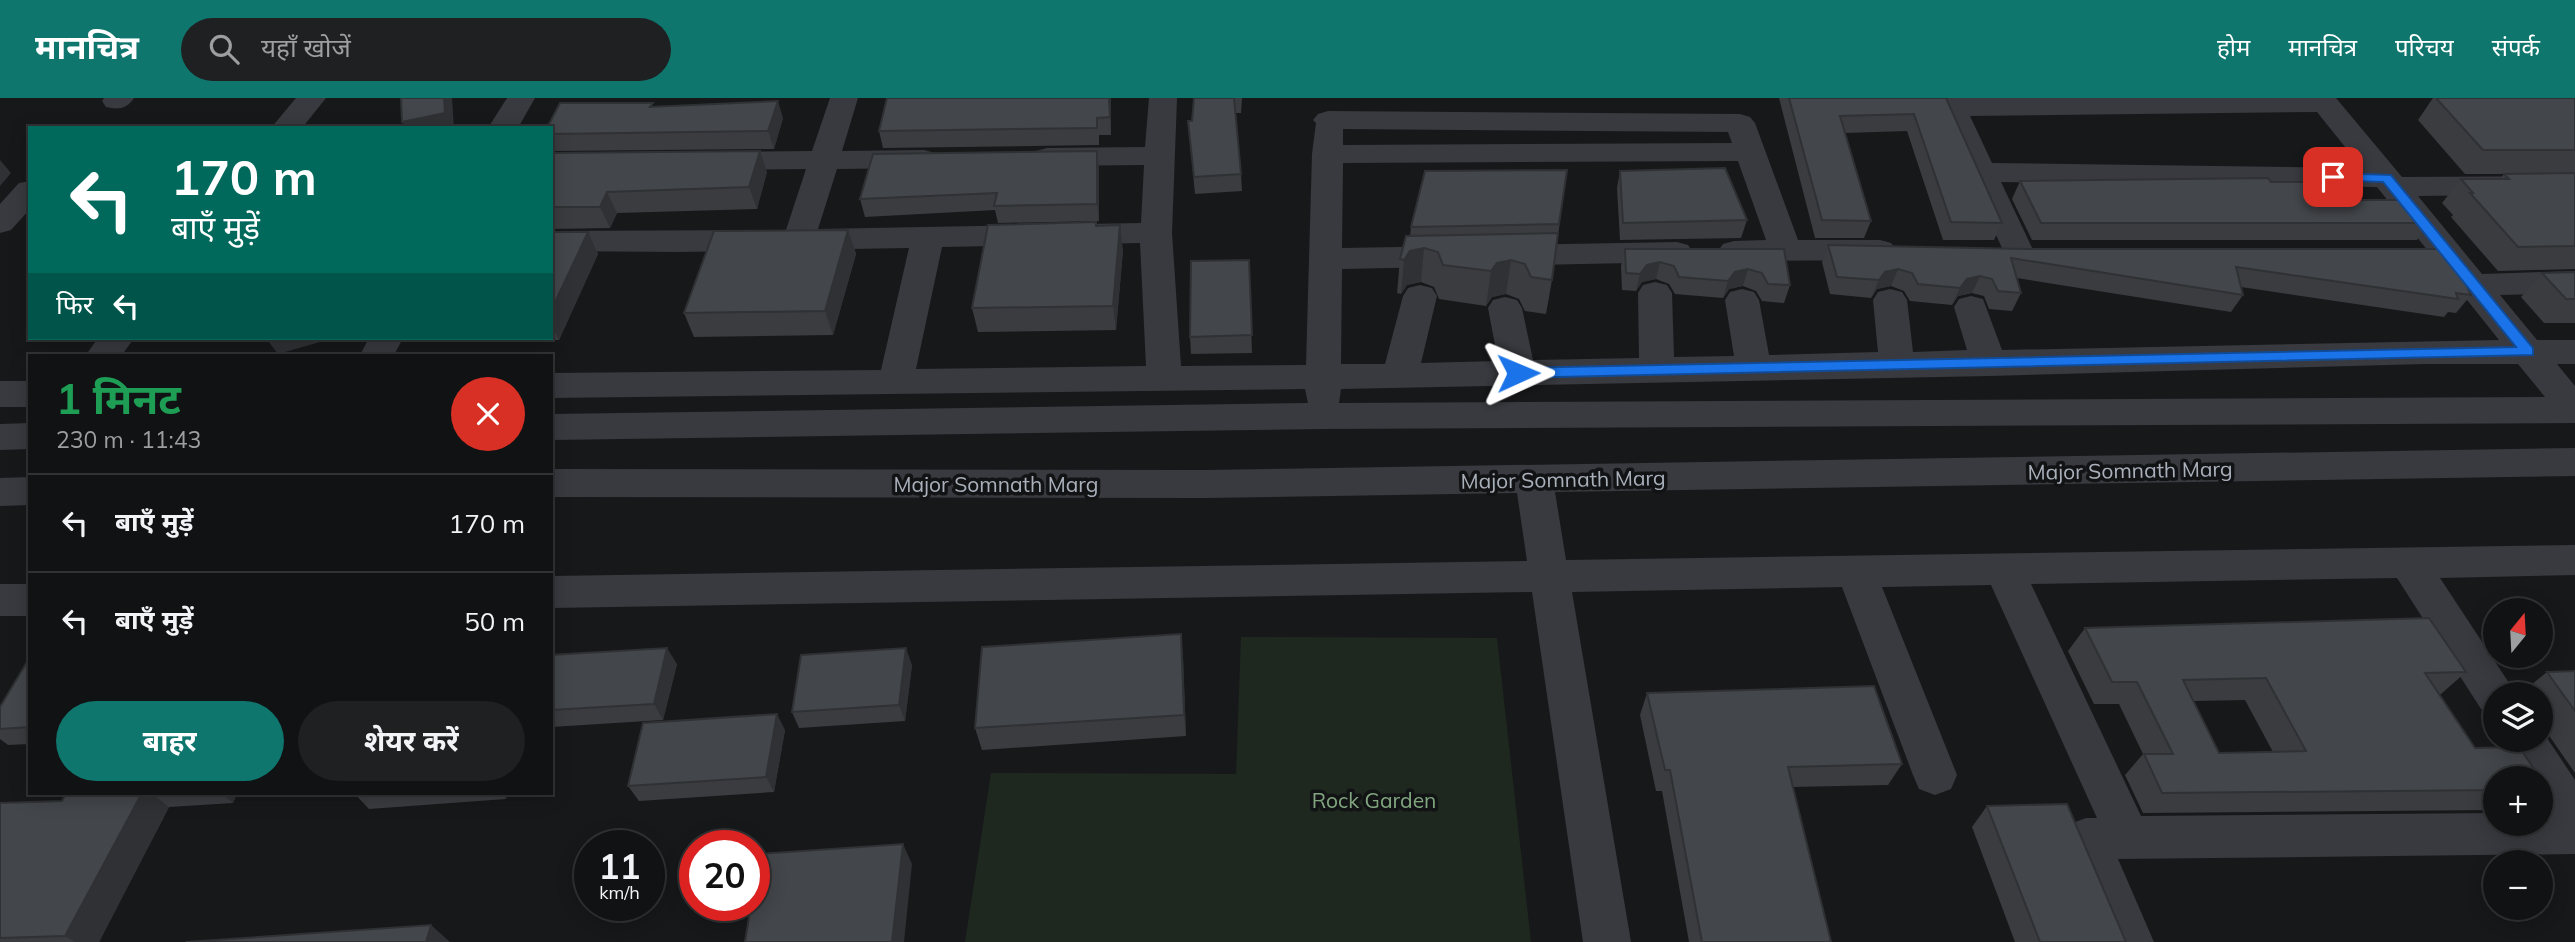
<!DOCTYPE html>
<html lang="hi">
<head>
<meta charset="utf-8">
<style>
  :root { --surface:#111214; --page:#1e2022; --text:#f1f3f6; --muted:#9c9ea0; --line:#303234; --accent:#0f766e }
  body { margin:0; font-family:Mulish,"Noto Sans Devanagari",sans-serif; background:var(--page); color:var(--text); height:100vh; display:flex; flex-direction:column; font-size:26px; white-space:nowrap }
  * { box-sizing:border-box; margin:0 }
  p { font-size:23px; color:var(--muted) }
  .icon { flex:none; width:38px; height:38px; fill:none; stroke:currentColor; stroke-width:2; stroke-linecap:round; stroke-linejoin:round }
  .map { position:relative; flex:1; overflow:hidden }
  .sheet { position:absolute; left:28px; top:256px; width:525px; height:441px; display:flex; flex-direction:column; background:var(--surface); border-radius:0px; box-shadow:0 4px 18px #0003,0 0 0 2px var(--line) }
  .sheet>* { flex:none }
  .hud { position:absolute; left:28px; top:28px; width:525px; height:214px; border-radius:0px; box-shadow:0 4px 18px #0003,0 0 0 2px var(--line); background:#00695c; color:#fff; overflow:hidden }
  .needle { width:46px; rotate:18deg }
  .tools { position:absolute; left:2483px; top:500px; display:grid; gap:14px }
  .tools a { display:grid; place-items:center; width:70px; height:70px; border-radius:50%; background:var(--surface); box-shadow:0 4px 18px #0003,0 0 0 2px var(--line); font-size:35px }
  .speed { position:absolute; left:574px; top:732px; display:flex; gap:14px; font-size:35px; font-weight:700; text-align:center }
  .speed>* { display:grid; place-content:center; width:91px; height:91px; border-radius:50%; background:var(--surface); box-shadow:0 4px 18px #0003,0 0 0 2px var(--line); line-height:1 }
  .speed small { font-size:18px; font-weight:400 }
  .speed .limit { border:10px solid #d22; background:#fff; color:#111 }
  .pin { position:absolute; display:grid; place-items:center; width:60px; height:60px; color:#fff; margin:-30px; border-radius:14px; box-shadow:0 4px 10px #0006 }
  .me { position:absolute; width:77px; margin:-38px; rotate:89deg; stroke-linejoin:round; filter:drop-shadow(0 0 5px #0008) }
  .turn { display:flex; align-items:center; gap:24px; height:147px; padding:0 28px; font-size:32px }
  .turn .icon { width:91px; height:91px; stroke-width:2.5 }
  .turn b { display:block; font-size:49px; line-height:60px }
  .then { display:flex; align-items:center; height:66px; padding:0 28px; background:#0003; gap:14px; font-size:26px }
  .round { display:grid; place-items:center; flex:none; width:74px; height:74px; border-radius:37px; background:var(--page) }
  .head { display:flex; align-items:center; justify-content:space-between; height:119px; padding:0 28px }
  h1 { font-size:42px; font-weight:700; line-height:52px; color:#1e9e55 }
  .primary-button { display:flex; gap:14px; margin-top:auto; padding:14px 28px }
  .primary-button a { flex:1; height:80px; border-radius:42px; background:var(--accent); color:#fff; font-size:28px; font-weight:700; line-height:80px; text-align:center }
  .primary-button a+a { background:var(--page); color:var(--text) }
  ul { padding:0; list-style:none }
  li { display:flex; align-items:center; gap:21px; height:98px; padding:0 28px; border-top:2px solid var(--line) }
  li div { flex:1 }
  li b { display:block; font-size:26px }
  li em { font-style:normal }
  header { display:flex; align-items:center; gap:42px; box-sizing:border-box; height:98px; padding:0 35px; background:var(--accent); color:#fff }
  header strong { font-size:33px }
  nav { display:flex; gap:38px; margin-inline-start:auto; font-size:24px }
  .search { width:490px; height:63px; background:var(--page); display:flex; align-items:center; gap:18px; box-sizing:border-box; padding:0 24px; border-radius:38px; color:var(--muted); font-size:26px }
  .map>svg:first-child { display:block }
</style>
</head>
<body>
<header>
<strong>मानचित्र</strong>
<div class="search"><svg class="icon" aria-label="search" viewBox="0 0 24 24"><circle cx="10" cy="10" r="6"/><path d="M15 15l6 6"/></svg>यहाँ खोजें</div>
<nav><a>होम</a><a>मानचित्र</a><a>परिचय</a><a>संपर्क</a></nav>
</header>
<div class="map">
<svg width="2575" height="844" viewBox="0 0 2575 844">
  <rect width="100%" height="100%" fill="#17181a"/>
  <polygon fill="#1f281f" points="1241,539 1497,540 1531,844 965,844 991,675 1236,676"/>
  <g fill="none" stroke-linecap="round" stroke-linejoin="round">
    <g fill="#383a3f" fill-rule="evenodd">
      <path d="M104,0H134C127,11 118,12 106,9L102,3Z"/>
      <polygon points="296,0 326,0 302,30 271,30"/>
      <polygon points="507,0 535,0 518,30 488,30"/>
      <path d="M830,0H858L842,53L924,52L935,55L939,61L935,67L924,70L837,71L818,131L1141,125L1144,67L1047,68L1036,65L1032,59L1036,53L1047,50L1145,49L1149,0H1177L1172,135L1181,268L1306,267L1312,56L1316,25L1313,22L1318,16L1328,13L1740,16L1750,19L1755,25L1798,142H1880L1891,145L1896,152L1891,159L1880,162L1734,163L1723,160L1718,153L1723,146L1734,143L1766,142L1738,63L1343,65L1342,150L1677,144L1688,147L1693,154L1688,161L1677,164L1342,171L1341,266H1385L1403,198L1408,190L1420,187L1432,190L1437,198L1421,265L1498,263L1488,210L1493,202L1505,199L1517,202L1522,210L1533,262L1639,260L1638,195L1643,187L1655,184L1667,187L1672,195L1674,259L1734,258L1725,202L1730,194L1742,191L1754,194L1759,202L1769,257L1878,254L1873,202L1878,194L1890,191L1902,194L1907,202L1913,254L1967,252L1954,209L1959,201L1971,198L1983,201L2002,252L2499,242L2377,89L2001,84L2035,156L2030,163L2019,166L2008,163L1933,0H2336L2402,79L2575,78V96L2418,98L2482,176L2575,173V195L2500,197L2537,242H2575V266H2557L2575,288V325L1323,331L551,342V316L1308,305L1305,291L551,300V275L881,272L909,150L679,154L551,153V133L786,132L806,71L711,72L700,69L696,63L700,57L711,54L812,53ZM2317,14L2362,70L1992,65L1970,18ZM1343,31L1728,34L1732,45L1343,47ZM1140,145L1146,268L916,271L942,149ZM2425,266H2518L2545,299L1339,305L1341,291L1989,278Z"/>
      <polygon points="30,83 30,111 11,132 0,135 0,106 19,85"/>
      <polygon points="98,240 134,240 122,257 86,257"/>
      <polygon points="369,240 403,240 394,257 360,257"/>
      <rect x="0" y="283" width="30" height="26"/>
      <polygon points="30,325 30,351 0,352 0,326"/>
      <polygon points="2575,350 2575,378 1555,394 1566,462 2575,447 2575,477 2440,480 2517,597 2496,597 2496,616 2481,611 2397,480 2031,486 2141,718 2496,715 2496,726 2541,726 2541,715 2546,715 2541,706 2541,681 2525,681 2502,642 2541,642 2541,631 2575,682 2575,756 2118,761 2154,844 2106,844 2063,741 2070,726 2086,720 2097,720 1991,487 1882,489 1957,677 1951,691 1935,697 1919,691 1913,677 1842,489 1572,494 1631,844 1583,844 1532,494 551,510 551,478 1527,463 1517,395 1205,400 551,399 551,371 1205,372"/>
      <polygon points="30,379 30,407 0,408 0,380"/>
      <rect x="0" y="486" width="30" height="32"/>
    </g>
  </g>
  <g fill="#3a3c40" fill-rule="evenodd">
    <polygon points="887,0 1111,0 1111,37 1099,37 1099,47 883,50 879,33"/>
    <polygon points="1194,0 1242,0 1241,15 1235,15 1241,76 1242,93 1195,96 1188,23 1192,23"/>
    <polygon points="1779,0 1946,0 2002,125 1994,142 1943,142 1907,33 1845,35 1871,123 1864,140 1815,140"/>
    <polygon points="2433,0 2575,0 2575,171 2498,173 2451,119 2453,117 2442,105 2461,81 2500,81 2504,76 2465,76 2418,22"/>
    <polygon points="654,9 783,20 774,51 552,53 551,51 551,30"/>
    <polygon points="1097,53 1099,70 1099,123 998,125 995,112 865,119 860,101"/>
    <polygon points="551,55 767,74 757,111 617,115 610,130 551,131"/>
    <polygon points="1567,72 1552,182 1546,216 1525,213 1519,201 1506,196 1492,199 1486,208 1439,201 1434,189 1421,184 1407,187 1401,196 1397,195 1400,161 1410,138 1411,129"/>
    <polygon points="1620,73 1747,122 1741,140 1620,142 1617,90"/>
    <polygon points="2020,83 2271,84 2350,102 2430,125 2417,142 2032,142 2012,101"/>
    <polygon points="848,132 856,156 833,237 694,239 684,215"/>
    <polygon points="551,134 588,134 598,156 559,242 419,243 417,240 551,240"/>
    <polygon points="1828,147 2028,151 2450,151 2471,197 2456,215 2448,214 2444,219 2241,189 2243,197 2231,214 2017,180 2021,195 2012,213 1989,211 1984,198 1972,195 1958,198 1952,207 1910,203 1904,193 1891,188 1877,191 1871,200 1830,196 1822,164"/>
    <polygon points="1625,151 1784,151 1790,187 1784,205 1762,203 1756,193 1743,188 1729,191 1723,200 1675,196 1669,186 1656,181 1642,184 1636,193 1622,192 1621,168"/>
    <polygon points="1123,152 1116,232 978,234 972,210"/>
    <polygon points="1249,162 1252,255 1191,256 1190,239"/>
    <polygon points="2575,174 2575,225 2544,225 2521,199 2542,175"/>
    <path d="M2085,530L2466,574L2441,596H2439L2496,681V712L2143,715L2125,677L2143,656L2119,606H2094L2068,553ZM2245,602L2273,654L2219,655L2193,603Z"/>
    <polygon points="551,557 677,566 663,622 551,629"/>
    <polygon points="30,559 30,646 8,647 0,641 0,609"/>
    <polygon points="1183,559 1186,638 982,652 975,630"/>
    <polygon points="912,567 905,623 799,630 792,614"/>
    <polygon points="2575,573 2575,675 2541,626 2541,597 2521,597 2520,596 2547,574"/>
    <polygon points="1647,595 1902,666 1888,687 1793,689 1831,844 1689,844 1662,693 1656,693 1640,617"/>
    <polygon points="785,632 774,694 639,703 628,688"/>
    <polygon points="2541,681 2552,698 2541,706"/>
    <polygon points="66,695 237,695 233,705 169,709 99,844 0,844 0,705 62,703"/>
    <polygon points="354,695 508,695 506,701 369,711"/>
    <polygon points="1987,708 2126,844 2015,844 1972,729"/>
  </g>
  <g fill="#2f3134">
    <polygon points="444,0 452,0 454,30 405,30 402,24"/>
    <polygon points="1109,0 1111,0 1111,37 1110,19"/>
    <polygon points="778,3 783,20 774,51 768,33"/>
    <polygon points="760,53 767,74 757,111 749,89"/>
    <polygon points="1097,53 1099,70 1099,123 1097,106"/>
    <polygon points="0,62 11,75 0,88"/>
    <polygon points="607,94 617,115 610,130 600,109"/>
    <polygon points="1120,127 1123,152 1116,232 1113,208"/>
    <polygon points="848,132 856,156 833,237 825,213"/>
    <polygon points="588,134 598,156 559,242 551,226 551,213"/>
    <polygon points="1424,150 1421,184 1407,187 1401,196 1404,162 1410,153"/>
    <polygon points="1511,162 1506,196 1492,199 1486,208 1491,173 1497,165"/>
    <polygon points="1660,164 1656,181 1642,184 1636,193 1640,176 1647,167"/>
    <polygon points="1748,171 1743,188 1729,191 1723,200 1728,183 1735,174"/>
    <polygon points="1898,171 1891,188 1877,191 1871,200 1879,182 1885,174"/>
    <polygon points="1980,178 1972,195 1958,198 1952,207 1960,190 1967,181"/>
    <polygon points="266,240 334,240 278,256"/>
    <polygon points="1181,536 1183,559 1186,638 1184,617"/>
    <polygon points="667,550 677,566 663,622 654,606"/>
    <polygon points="906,550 912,567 905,623 899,607"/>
    <polygon points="777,616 785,632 774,694 766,679"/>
    <polygon points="142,695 151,695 169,709 99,844 75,844 65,838"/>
    <polygon points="221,695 237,695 233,705"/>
    <polygon points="500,695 508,695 506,701"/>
    <polygon points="903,746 912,766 904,844 892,844"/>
    <polygon points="431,827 450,844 426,844"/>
  </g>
  <g fill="#43464a" stroke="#2f3134" stroke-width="2" fill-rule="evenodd">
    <polygon points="401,0 444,0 445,15 402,24"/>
    <polygon points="887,0 1109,0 1110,19 1097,20 1097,30 879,33"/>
    <polygon points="1194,0 1234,0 1241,76 1194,79 1188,23 1192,23"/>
    <polygon points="1789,0 1946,0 2002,125 1951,124 1914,16 1840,18 1871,123 1822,122"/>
    <polygon points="2436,0 2575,0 2575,52 2483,52"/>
    <polygon points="778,3 768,33 551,36 551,30 547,30 560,5 653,5 650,9"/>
    <polygon points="760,53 749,89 607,94 600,109 551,109 551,55"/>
    <polygon points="1097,53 1097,106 994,108 997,95 860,101 873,56"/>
    <polygon points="1725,70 1747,122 1623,125 1620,73"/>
    <polygon points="1567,72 1559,126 1411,129 1425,73"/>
    <polygon points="2575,75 2575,148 2518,149 2470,95 2473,95 2461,81 2509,81 2504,76"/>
    <polygon points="2268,80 2271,84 2335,84 2350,102 2411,102 2430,125 2041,125 2020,83"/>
    <polygon points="1096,124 1096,128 1120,127 1113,208 972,210 988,127"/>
    <polygon points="848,132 825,213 684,215 714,133"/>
    <polygon points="551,134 588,134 551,213"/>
    <polygon points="1558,135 1552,182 1531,179 1525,166 1511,162 1497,165 1491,173 1443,167 1438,154 1424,150 1410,153 1404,162 1400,161 1406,138"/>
    <polygon points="1828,147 2028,151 2450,151 2471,197 2456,195 2458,201 2236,169 2243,197 2011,160 2021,195 1998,193 1992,181 1980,178 1967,181 1960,190 1918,186 1912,175 1898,171 1885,174 1879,182 1837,179"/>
    <polygon points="1625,151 1784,151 1790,187 1768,186 1762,175 1748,171 1735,174 1728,183 1679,179 1674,168 1660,164 1647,167 1640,176 1626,175"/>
    <polygon points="1249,162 1252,237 1190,239 1191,163"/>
    <polygon points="2575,174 2575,201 2566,201 2542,175"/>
    <path d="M2429,520L2466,574L2425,575L2475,650L2519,649L2541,681H2496V692L2162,695L2144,656H2173L2137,584H2112L2085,530ZM2266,580L2306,653L2219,655L2183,582Z"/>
    <polygon points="1181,536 1184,617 975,630 982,549"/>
    <polygon points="667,550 654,606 551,612 551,557"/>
    <polygon points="906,550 899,607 792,614 801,557"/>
    <polygon points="30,559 30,629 0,631 0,609"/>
    <polygon points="2575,573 2575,613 2547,574"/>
    <polygon points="1874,588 1902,666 1788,669 1831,844 1702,844 1670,672 1665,672 1647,595"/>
    <polygon points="777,616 766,679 628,688 643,625"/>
    <polygon points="2541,681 2552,698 2541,698"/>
    <polygon points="66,695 142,695 65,838 0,840 0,705 62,703"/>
    <polygon points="2067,706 2126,844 2040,844 1987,708"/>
    <polygon points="903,746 892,844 745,844 751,807 754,807 754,790 760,756"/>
    <polygon points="431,827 426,844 186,844"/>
  </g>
  <polygon fill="#1a73e8" stroke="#114b97" stroke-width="2" points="2333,75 2391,77 2533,250 2533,257 1518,280 1511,275 1518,270 2516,249 2383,84 2328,82 2328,76"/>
  <g text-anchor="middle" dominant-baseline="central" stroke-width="7" stroke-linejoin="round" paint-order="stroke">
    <g font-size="21" fill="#a9b0ba" stroke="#121315">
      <text transform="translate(2130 372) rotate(-1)">Major Somnath Marg</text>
      <text transform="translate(1563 381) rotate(-1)">Major Somnath Marg</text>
      <text x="996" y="386">Major Somnath Marg</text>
    </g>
    <g font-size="21" fill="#81a67f" stroke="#121315">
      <text x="1374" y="702">Rock Garden</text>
    </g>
  </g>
</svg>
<div class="tools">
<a><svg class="needle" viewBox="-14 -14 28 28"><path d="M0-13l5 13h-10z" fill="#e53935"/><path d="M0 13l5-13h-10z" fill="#9c9ea0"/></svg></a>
<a><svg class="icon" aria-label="layers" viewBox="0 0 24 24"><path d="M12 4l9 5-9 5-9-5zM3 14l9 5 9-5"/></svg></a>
<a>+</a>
<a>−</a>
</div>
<div class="speed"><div>11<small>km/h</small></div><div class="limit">20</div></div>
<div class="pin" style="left:2333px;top:79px;background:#d93025"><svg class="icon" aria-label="arrive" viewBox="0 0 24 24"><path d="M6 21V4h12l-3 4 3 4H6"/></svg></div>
<svg class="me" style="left:1518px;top:275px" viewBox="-20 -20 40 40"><path d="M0-17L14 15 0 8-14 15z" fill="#1a73e8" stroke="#fff" stroke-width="4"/></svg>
<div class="hud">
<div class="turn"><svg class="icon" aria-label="left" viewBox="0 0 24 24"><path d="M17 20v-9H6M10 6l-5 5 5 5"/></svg><div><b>170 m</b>बाएँ मुड़ें</div></div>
<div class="then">फिर<svg class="icon" aria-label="left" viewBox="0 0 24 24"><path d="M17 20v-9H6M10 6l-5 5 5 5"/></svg></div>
</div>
<section class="sheet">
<div class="head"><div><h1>1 मिनट</h1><p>230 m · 11:43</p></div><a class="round" style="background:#d93025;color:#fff"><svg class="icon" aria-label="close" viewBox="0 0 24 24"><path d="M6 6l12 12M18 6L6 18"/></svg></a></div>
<ul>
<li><svg class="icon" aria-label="left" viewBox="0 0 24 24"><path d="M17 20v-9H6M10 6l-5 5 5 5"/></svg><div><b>बाएँ मुड़ें</b></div><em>170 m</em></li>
<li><svg class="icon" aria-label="left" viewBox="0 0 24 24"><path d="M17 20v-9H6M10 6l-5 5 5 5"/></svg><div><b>बाएँ मुड़ें</b></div><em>50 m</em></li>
</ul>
<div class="primary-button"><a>बाहर</a><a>शेयर करें</a></div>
</section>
</div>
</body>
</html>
